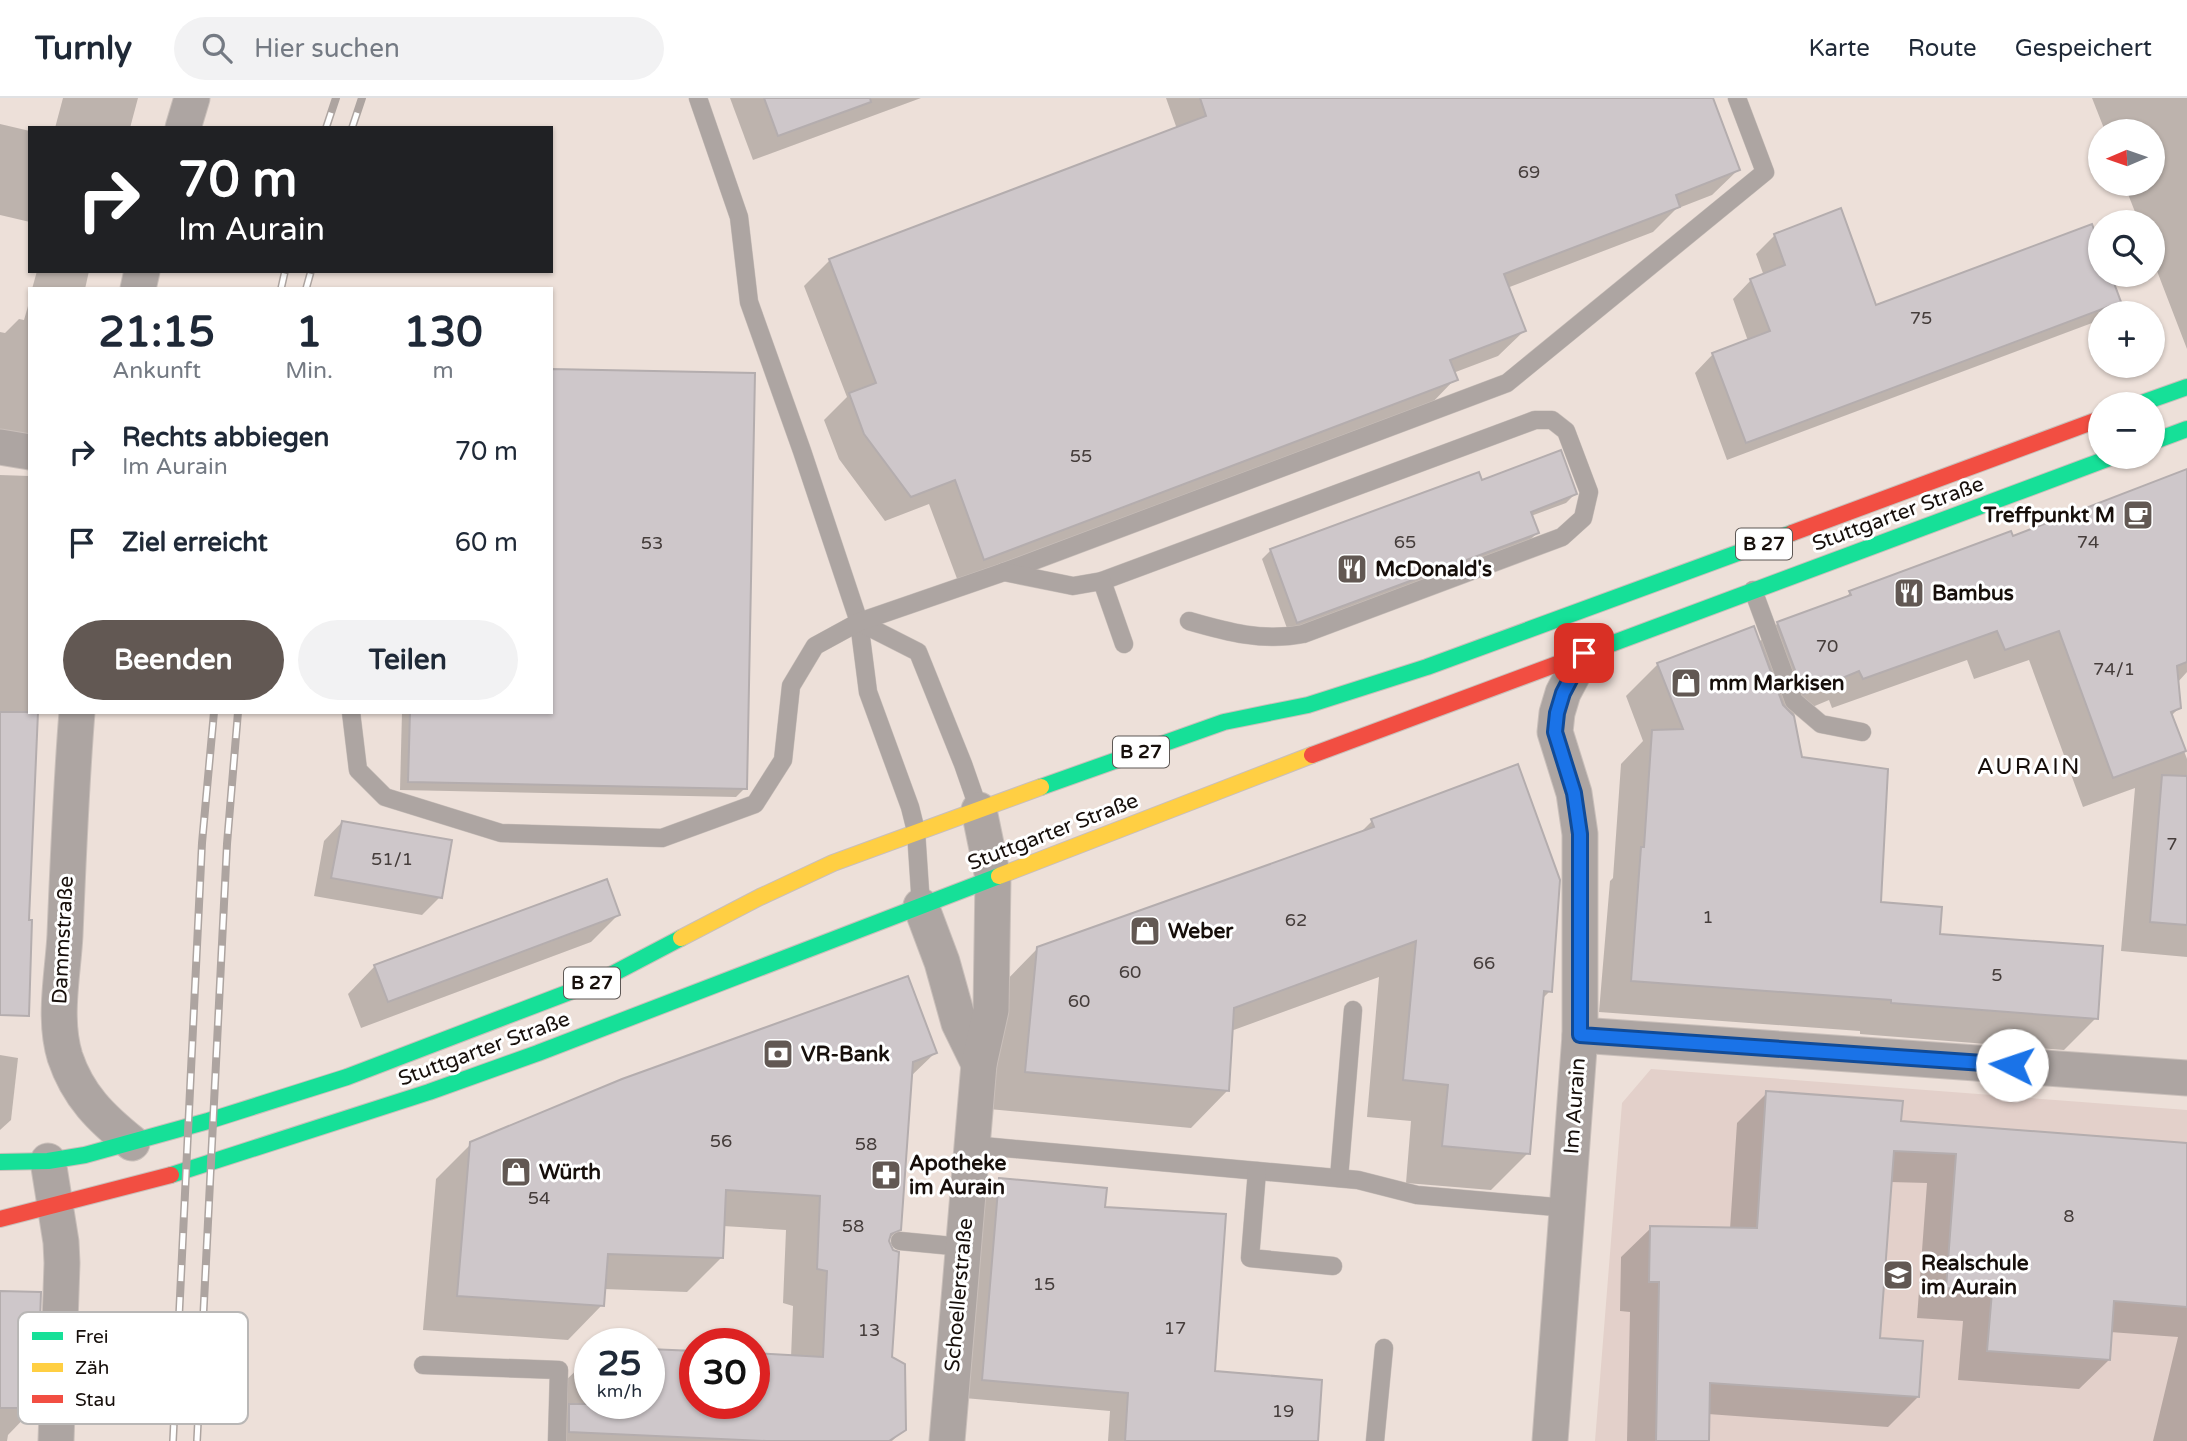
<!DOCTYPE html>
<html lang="de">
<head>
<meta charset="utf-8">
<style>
  :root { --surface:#fff; --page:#f2f2f3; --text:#1f2937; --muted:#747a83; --line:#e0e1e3; --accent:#625853 }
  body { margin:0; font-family:"Varela Round",sans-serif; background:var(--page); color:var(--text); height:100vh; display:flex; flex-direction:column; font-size:26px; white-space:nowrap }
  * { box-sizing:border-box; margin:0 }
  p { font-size:23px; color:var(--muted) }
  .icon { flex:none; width:38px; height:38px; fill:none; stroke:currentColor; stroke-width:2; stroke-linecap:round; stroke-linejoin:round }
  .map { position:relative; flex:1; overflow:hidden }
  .panel { position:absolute; left:28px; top:189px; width:525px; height:427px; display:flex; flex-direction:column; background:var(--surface); border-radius:0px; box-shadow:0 2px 5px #0004 }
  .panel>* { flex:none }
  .top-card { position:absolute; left:28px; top:28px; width:525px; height:147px; border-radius:0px; box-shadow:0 2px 5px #0004; background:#202124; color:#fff; overflow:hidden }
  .needle { width:46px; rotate:268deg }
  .tools { position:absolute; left:2088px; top:21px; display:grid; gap:14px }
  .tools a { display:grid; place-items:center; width:77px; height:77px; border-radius:50%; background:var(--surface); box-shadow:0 2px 5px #0004; font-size:35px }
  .speed { position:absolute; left:574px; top:1230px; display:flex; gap:14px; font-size:35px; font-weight:700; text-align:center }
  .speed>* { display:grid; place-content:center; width:91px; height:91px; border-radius:50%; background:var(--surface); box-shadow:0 2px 5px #0004; line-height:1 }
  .speed small { font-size:18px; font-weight:400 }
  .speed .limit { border:10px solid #d22; background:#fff; color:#111 }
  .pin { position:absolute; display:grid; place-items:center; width:60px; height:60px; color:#fff; margin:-30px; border-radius:14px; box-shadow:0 4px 10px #0006 }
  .me { position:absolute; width:77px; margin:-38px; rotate:274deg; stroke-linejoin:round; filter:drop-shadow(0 0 5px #0008) }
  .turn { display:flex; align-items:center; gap:24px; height:147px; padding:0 35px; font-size:32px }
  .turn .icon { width:91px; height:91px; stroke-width:2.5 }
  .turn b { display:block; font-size:49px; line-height:60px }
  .eta { display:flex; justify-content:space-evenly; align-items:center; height:119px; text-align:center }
  .eta b { font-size:42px; font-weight:800; line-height:49px }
  .cta { display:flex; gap:14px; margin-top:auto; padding:14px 35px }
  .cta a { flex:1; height:80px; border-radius:42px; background:var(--accent); color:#fff; font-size:28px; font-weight:800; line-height:80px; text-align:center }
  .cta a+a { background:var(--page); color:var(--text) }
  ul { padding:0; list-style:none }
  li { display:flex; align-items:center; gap:21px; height:91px; padding:0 35px }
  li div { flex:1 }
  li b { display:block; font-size:26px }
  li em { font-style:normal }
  header { display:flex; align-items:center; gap:42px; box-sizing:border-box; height:98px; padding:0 35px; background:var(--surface); border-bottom:2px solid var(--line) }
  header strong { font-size:33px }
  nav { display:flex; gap:38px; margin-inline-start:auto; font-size:24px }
  .search { width:490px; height:63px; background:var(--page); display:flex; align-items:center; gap:18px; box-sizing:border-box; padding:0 24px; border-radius:38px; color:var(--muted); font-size:26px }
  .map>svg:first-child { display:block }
</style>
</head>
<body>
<header>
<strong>Turnly</strong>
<div class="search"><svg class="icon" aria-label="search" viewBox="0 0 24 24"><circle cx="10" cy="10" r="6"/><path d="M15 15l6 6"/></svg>Hier suchen</div>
<nav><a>Karte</a><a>Route</a><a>Gespeichert</a></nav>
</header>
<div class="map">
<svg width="2187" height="1343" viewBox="0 0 2187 1343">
  <rect width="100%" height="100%" fill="#ede0d9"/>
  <polygon fill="#e3d0ca" points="1651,971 2187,1012 2187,1343 1595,1343 1622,1005"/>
  <g fill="#0003">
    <polygon points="63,0 138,0 130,30 55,30"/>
    <polygon points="730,0 921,0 753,62"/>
    <polygon points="1166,0 1711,0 1738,72 1712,97 1676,111 1653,134 1507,190 1524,233 1498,258 1453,275 1455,281 1430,307 959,486 929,406 885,423 839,361 824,322 847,299 804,188 830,162 1177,31"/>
    <polygon points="2092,0 2187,0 2187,251 2152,160 2152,124 2139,124 2124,86 2152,86 2152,33 2105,33"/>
    <polygon points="0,26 30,33 30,124 0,117"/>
    <polygon points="1775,137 1875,209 2100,153 2100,177 2109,177 2119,204 2107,215 2100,215 2100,222 1727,362 1695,275 1713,256 1748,243 1733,201 1751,182 1764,178 1756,156"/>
    <polygon points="37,173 89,173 85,191 32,191"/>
    <polygon points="30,201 30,344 0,340 0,234 5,235 19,221 24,222"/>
    <polygon points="2187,375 2187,574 2177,585 2180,609 2171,618 2187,661 2187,859 2121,853 2135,690 2083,709 2029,562 1974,581 1967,562 1832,610 1829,602 1791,618 1800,660 1879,806 2096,920 2064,952 1860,936 1860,933 1599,914 1610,783 1613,780 1621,666 1643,643 1626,598 1658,566 1758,545 1778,525 1843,502 1850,495 2012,440"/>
    <polygon points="0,377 30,378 30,614 0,904"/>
    <polygon points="1481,384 1575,396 1566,405 1531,418 1537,435 1528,444 1288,533 1262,461 1271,452"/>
    <polygon points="402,614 551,614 745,690 736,699 400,692"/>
    <polygon points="1372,723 1550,893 1541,902 1528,1055 1491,1092 1406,1085 1411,1023 1367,1019 1379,879 1231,933 1228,992 1191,1030 989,1011 1001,888 1038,850 1359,736"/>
    <polygon points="342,724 440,799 422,817 314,798 324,743"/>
    <polygon points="618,817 591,844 361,930 348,896 375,868"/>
    <polygon points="935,955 910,979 899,1131 887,1143 890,1260 904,1331 892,1343 562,1343 562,1286 590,1259 590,1306 754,1306 791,1260 793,1208 783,1205 786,1132 723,1128 722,1159 687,1194 604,1191 602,1207 568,1242 423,1232 436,1081 471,1046"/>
    <polygon points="0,957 18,960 11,1022 0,1032"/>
    <polygon points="1767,995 1899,1025 2187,1047 2187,1343 2153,1343 2178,1239 2110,1234 2109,1262 2079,1291 1958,1282 1963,1223 1917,1220 1927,1085 1890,1084 1878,1242 1918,1299 1888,1329 1708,1316 1707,1343 1627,1343 1630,1214 1620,1213 1621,1159 1651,1130 1730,1131 1737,1025"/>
    <polygon points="1000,1082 1104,1111 1214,1275 1316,1343 1108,1343 1110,1313 964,1300 981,1101"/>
    <polygon points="0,1195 35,1309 8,1337 7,1343 0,1343"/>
  </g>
  <g fill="#cec7ca" stroke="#b4adae" stroke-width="2">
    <polygon points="764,0 870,0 871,4 778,38"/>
    <polygon points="1200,0 1713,0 1740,72 1676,97 1680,109 1504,176 1526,233 1450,262 1458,282 984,462 955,382 911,399 864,336 849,295 876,285 829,161 1206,18"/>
    <polygon points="1841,110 1876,207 2092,126 2100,148 2100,177 2111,177 2121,204 1746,345 1712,255 1770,233 1750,181 1785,167 1774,136"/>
    <polygon points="551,271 755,275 747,691 408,684 410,614 551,614"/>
    <polygon points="1561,352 1577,396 1531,414 1539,435 1297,525 1270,451 1479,374 1482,382"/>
    <polygon points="2187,371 2187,564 2177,568 2181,610 2171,614 2186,653 2113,680 2059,533 2005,552 1997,533 1863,581 1859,573 1804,596 1777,524 1851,497 1849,493 2011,433 2013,438"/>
    <polygon points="1754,528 1783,607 1794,618 1802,659 1888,671 1881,804 1942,809 1940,836 2103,848 2098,921 1891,905 1891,902 1631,883 1641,749 1644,749 1652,632 1683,631 1657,565"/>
    <polygon points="0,614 38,614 29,822 32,822 29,918 0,917"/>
    <polygon points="1518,666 1560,782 1552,894 1544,893 1530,1056 1442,1048 1448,987 1403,982 1416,843 1234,910 1229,993 1025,974 1037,849 1374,729 1371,721"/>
    <polygon points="2162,677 2187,678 2187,827 2150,824"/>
    <polygon points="342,723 452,742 442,800 331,780"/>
    <polygon points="607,781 620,817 388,904 374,867"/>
    <polygon points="908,878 937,955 913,964 901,1132 891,1136 889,1143 893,1152 899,1154 892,1259 905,1266 906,1332 889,1343 766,1343 569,1334 569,1306 649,1306 649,1251 695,1253 695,1306 754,1306 754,1255 823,1259 827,1173 817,1171 820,1098 726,1092 723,1160 608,1156 604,1208 457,1198 470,1044 622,981"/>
    <polygon points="1766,993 1903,1003 1901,1023 2187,1045 2187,1209 2114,1203 2110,1262 1987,1253 1992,1194 1946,1190 1956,1056 1894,1053 1880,1240 1923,1243 1919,1299 1710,1285 1709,1343 1656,1343 1659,1184 1649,1184 1650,1128 1757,1130"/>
    <polygon points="999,1080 1107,1090 1105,1109 1226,1116 1215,1273 1322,1282 1318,1343 1125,1343 1128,1295 982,1282"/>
    <polygon points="0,1193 41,1194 37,1310 0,1310"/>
  </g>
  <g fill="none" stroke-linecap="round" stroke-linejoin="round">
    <g stroke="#c9bfba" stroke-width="19">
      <g id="lane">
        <polyline points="698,0 739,119 749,204 802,353 859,524 868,594 910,709 916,733 921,808"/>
        <polyline points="1004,474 1507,285 1765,74 1737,0"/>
        <path d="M1102,483L1535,322H1552L1566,333L1589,394L1583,420L1562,439L1303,536C1264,544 1227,534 1189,523"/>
        <polyline points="1753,492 1794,603 1821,626 1862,634"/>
        <polyline points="859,524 918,554 963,666 979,712"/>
        <polyline points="351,614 358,672 385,699 501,735 662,740 755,706 783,662 791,588 815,548 859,524 1004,474 1073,488 1102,483 1124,546"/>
        <polyline points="972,1047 1358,1082 1417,1097 1567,1110"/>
        <polyline points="1257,1073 1250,1160 1333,1168"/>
        <polyline points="1339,1080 1353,912"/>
        <polyline points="900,1143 963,1149"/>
        <polyline points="423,1267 559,1272 557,1343"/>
        <polyline points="1375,1343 1384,1250"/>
      </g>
    </g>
    <g stroke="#c9bfba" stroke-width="37">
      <g id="street">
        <polyline points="183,30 192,0"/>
        <polyline points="138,191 142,173"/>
        <polyline points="0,349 30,354"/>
        <path d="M77,614C71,688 68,763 65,837C63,876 53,920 65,959C78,998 101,1020 132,1045"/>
        <polyline points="921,808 942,864 959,925 979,966"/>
        <polyline points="1580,937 2187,980"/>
        <polyline points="48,1063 61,1144 62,1165 56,1343"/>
        <polyline points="947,1343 979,966 991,912 993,780 979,712"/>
        <polyline points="1550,1343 1580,937 1580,736 1574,695 1555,634 1557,615 1563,595 1584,555"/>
      </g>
    </g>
    <g stroke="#c9bfba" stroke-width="18">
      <g id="fast">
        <polyline points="2139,306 2187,289"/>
        <polyline points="2152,344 2187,331"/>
        <polyline points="1584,556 2112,359"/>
        <polyline points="1041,689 1224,624 1308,607 1427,569 1792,435"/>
        <polyline points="0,1064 48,1063 85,1057 208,1023 347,979 601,882 681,840"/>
        <polyline points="171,1077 429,994 538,955 999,778"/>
      </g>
    </g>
    <g stroke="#c9bfba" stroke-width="18">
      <g id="slow">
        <polyline points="999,778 1312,657"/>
        <polyline points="681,840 760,799 833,765 1041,689"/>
      </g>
    </g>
    <g stroke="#c9bfba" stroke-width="18">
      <g id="jam">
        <polyline points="1792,435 2100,321"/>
        <polyline points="1312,657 1584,556"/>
        <polyline points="0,1121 171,1077"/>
      </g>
    </g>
    <use href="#lane" stroke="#ada5a2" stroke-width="18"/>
    <use href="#street" stroke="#ada5a2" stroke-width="35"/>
    <use href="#fast" stroke="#16e098" stroke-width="16"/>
    <use href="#slow" stroke="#ffcf43" stroke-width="16"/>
    <use href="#jam" stroke="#f24e42" stroke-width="16"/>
    <g stroke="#ada4a0" stroke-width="8">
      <g id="rail">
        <polyline points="326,30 336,0"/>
        <polyline points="352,30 362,0"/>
        <polyline points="281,191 285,173"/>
        <polyline points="306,191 311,173"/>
        <polyline points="173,1343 202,745 214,614"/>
        <polyline points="197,1343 227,746 238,614"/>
      </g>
    </g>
    <use href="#rail" stroke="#fff" stroke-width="5" stroke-dasharray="16" stroke-linecap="butt"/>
  </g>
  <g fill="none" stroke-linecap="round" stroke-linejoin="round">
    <g stroke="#114b97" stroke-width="18">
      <polyline id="route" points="1584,555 1563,595 1557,615 1555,634 1574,695 1580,736 1580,937 2012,967"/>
    </g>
    <use href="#route" stroke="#1a73e8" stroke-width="12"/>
  </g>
  <defs>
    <g id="cafe-square" transform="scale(1.575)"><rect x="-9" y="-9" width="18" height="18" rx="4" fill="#625853" stroke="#fff"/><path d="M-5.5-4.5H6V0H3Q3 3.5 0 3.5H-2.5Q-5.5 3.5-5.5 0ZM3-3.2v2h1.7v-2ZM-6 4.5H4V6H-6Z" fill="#fff"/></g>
    <g id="restaurant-square" transform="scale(1.575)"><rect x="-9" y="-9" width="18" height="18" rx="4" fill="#625853" stroke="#fff"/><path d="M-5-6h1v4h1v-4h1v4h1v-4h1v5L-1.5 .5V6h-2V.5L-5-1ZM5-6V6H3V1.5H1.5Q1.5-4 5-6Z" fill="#fff"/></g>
    <g id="shop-square" transform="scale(1.575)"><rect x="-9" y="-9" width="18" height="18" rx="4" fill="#625853" stroke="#fff"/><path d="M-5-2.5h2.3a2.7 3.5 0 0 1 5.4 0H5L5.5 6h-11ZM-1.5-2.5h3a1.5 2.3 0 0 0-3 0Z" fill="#fff"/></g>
    <g id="bank-square" transform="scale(1.575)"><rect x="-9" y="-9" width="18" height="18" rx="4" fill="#625853" stroke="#fff"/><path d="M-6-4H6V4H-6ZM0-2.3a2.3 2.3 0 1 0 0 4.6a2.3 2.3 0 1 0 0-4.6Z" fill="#fff"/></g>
    <g id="pharmacy-square" transform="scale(1.575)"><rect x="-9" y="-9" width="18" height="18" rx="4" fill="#625853" stroke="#fff"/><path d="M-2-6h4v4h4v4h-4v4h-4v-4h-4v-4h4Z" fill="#fff"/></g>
    <g id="school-square" transform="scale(1.575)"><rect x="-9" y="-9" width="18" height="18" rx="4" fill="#625853" stroke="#fff"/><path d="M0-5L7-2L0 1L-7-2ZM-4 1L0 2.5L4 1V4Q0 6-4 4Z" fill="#fff"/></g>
  </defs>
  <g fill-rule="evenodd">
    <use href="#cafe-square" x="2138" y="417"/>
    <use href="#restaurant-square" x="1352" y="471"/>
    <use href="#restaurant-square" x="1909" y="495"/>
    <use href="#shop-square" x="1686" y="585"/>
    <use href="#shop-square" x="1145" y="833"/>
    <use href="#bank-square" x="778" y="956"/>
    <use href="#shop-square" x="516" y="1074"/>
    <use href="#pharmacy-square" x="886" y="1077"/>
    <use href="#school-square" x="1898" y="1177"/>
  </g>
  <g text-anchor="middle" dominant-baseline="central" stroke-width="6" stroke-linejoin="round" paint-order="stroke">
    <g font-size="18" fill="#453d3b">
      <text x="1529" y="74">69</text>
      <text x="1921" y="220">75</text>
      <text x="1081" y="358">55</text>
      <text x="1405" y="444">65</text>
      <text x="2088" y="444">74</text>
      <text x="652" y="445">53</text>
      <text x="1827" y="548">70</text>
      <text x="2114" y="571">74/1</text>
      <text x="2172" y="746">7</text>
      <text x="392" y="761">51/1</text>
      <text x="1708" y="819">1</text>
      <text x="1296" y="822">62</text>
      <text x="1484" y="865">66</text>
      <text x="1130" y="874">60</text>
      <text x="1997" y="877">5</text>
      <text x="1079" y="903">60</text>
      <text x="721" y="1043">56</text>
      <text x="866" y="1046">58</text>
      <text x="539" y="1100">54</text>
      <text x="2069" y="1118">8</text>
      <text x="853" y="1128">58</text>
      <text x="1044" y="1186">15</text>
      <text x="1175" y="1230">17</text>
      <text x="869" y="1232">13</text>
      <text x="1283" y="1313">19</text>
    </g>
    <g fill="#fff" stroke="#5d5754" stroke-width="2">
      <rect x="1736" y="430.5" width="56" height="31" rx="5"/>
      <rect x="1113" y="638.5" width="56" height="31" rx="5"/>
      <rect x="564" y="869.5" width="56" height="31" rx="5"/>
    </g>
    <g font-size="19" font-weight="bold" fill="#170f0b">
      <text x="1764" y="446">B 27</text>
      <text x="1141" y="654">B 27</text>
      <text x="592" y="885">B 27</text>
    </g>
    <g font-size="21" fill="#170f0b" stroke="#fff">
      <text transform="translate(1898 416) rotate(-20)">Stuttgarter Straße</text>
      <text transform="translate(1053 734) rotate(-21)">Stuttgarter Straße</text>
      <text transform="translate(63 842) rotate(-87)">Dammstraße</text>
      <text transform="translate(484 951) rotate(-20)">Stuttgarter Straße</text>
      <text transform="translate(1575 1008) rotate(-86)">Im Aurain</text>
      <text transform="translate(959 1197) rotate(-85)">Schoellerstraße</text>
    </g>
    <g font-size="21" font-weight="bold" fill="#170f0b" stroke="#fff" text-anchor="start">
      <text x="2115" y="417" text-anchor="end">Treffpunkt M</text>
      <text x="1375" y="471">McDonald's</text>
      <text x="1932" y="495">Bambus</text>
      <text x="1709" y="585">mm Markisen</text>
      <text x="1168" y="833">Weber</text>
      <text x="801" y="956">VR-Bank</text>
      <text x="909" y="1065">Apotheke<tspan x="909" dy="24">im Aurain</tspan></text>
      <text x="539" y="1074">Würth</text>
      <text x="1921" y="1165">Realschule<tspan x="1921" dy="24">im Aurain</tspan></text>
    </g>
    <g font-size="23" letter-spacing="2" fill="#170f0b" stroke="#fff">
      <text x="2029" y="669">AURAIN</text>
    </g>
  </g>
  <rect x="18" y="1214" width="230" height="112" rx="10" fill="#fff" stroke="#b9b7b6" stroke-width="2"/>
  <rect x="32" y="1234" width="31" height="8" fill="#16e098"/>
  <rect x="32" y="1265" width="31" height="9" fill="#ffcf43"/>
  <rect x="32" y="1297" width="31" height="8" fill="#f24e42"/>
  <g font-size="19" fill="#170f0b">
    <text x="75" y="1245">Frei</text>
    <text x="75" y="1276">Zäh</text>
    <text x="75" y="1308">Stau</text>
  </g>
</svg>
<div class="tools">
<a><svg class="needle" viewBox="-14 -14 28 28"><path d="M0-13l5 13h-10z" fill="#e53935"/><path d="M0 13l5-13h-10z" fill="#747a83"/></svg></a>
<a><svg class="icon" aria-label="search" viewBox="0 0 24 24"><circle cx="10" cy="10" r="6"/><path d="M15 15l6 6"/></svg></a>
<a>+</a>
<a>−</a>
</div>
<div class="speed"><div>25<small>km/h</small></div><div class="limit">30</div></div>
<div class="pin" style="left:1584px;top:555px;background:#d93025"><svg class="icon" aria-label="arrive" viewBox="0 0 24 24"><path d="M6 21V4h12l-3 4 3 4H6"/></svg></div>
<svg class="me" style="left:2012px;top:967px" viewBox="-20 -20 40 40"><circle r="19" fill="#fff"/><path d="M0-13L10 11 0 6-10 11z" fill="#1a73e8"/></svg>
<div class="top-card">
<div class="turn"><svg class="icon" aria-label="right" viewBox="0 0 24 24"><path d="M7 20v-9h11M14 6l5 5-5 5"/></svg><div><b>70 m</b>Im Aurain</div></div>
</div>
<section class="panel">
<div class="eta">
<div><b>21:15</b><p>Ankunft</p></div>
<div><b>1</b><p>Min.</p></div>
<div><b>130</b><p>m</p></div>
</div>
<ul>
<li><svg class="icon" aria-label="right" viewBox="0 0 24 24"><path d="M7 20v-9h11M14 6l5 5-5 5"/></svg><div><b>Rechts abbiegen</b><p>Im Aurain</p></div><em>70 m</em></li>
<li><svg class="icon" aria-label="arrive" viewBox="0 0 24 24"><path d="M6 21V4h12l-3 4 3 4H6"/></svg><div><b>Ziel erreicht</b></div><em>60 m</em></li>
</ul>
<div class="cta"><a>Beenden</a><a>Teilen</a></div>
</section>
</div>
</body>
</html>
